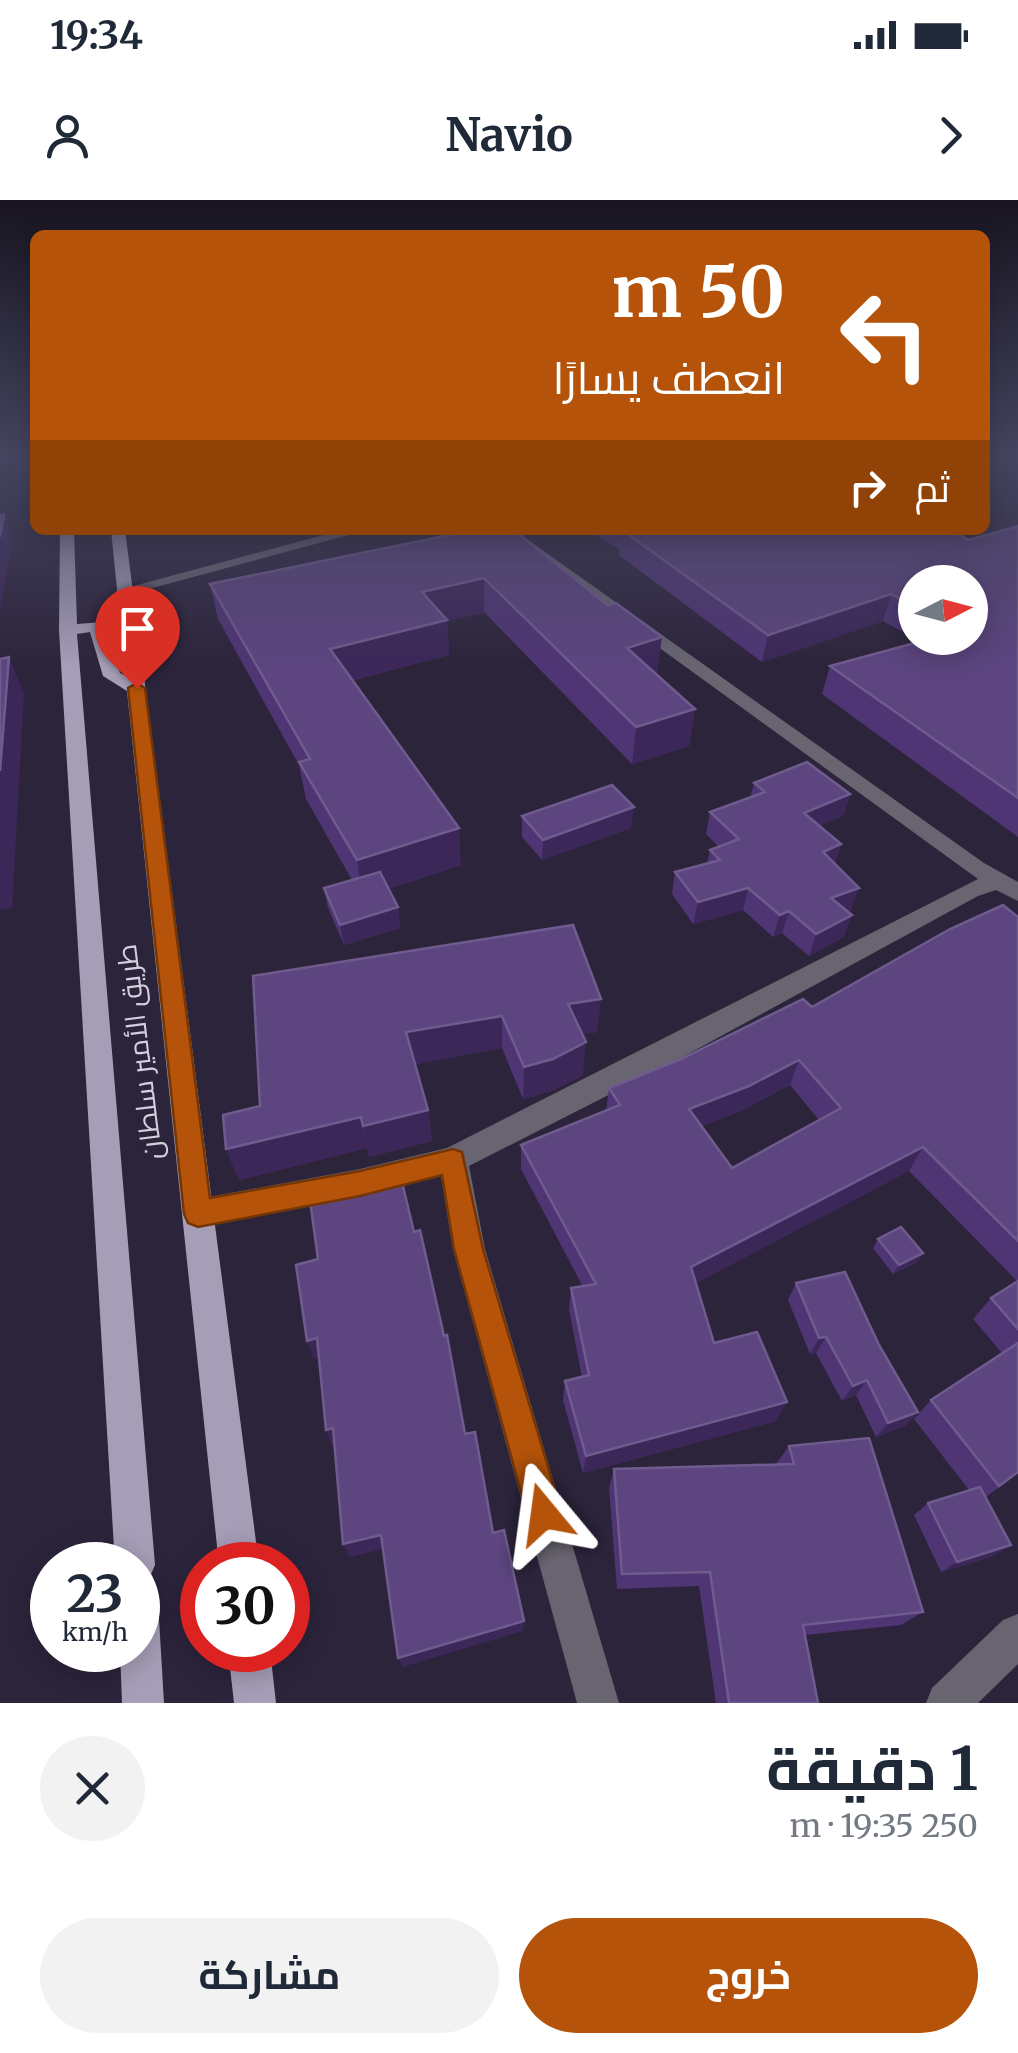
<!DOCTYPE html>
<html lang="ar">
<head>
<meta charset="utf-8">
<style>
  :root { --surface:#fff; --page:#f2f2f3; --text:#1f2937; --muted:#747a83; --accent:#b45309 }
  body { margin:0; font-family:Merriweather,Cairo,serif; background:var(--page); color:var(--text); direction:rtl; height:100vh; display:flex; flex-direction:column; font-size:38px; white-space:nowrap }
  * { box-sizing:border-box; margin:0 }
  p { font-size:32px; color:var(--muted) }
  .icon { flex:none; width:55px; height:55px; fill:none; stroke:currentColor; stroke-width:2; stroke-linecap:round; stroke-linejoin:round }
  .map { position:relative; height:1503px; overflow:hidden; direction:ltr }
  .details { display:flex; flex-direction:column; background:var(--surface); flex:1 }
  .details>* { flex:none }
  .hud { position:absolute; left:30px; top:30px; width:960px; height:305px; border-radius:15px; box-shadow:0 5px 25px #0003; direction:rtl; background:#b45309; color:#fff; overflow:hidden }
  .needle { width:65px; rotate:84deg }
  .fabs { position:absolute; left:898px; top:365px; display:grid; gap:20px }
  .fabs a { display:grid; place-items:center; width:90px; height:90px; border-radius:50%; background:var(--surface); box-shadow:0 5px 25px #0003; font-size:50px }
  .speed { position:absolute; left:30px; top:1342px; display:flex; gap:20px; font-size:50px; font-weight:700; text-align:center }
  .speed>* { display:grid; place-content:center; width:130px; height:130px; border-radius:50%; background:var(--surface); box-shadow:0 5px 25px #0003; line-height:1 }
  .speed small { font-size:25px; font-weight:400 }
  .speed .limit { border:15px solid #d22; background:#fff; color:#111 }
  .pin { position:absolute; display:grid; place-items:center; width:85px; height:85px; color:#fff; margin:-102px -42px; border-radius:50% 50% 50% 0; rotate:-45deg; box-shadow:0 0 10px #0007 }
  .pin .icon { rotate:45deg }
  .me { position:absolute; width:110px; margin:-55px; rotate:344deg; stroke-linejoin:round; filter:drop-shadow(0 0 8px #0008) }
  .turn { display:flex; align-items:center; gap:35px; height:210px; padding:0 40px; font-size:45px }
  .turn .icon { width:130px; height:130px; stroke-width:2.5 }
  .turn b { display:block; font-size:70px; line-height:85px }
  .then { display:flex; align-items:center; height:95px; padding:0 40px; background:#0003; gap:20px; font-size:38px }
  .round { display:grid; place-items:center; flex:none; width:105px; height:105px; border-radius:52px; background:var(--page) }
  .overview { display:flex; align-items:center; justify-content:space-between; height:170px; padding:0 40px }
  h1 { font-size:60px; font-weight:700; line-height:75px }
  .cta { display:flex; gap:20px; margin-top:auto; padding:20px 40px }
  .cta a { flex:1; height:115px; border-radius:60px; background:var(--accent); color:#fff; font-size:40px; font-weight:700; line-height:115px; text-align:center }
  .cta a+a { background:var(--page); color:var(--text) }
  .status { display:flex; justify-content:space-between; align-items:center; height:70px; padding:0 50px; background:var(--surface); direction:ltr }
  .status svg { height:28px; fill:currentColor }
  header { display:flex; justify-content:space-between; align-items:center; height:130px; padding:0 40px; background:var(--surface); font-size:45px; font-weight:700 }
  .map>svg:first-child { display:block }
</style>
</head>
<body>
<div class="status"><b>19:34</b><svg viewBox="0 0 49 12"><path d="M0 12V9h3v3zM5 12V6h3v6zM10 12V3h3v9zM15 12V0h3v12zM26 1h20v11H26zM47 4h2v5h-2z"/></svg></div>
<header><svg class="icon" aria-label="forward" viewBox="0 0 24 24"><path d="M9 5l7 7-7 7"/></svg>Navio<svg class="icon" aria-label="person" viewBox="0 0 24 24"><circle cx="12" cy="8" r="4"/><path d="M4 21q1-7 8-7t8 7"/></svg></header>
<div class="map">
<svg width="1018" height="1503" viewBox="0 0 1018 1503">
  <rect width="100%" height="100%" fill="#2c243b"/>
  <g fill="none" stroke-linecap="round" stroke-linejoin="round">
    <g fill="#686470" fill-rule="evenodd">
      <polygon points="342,330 367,330 123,396 115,391"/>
      <polygon points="497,330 514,330 984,663 1018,682 1018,701 996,690 978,696 679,859 469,966 485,1049 619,1503 577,1503 453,1049 441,976 360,997 198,1027 187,1023 182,1013 187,1003 198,999 360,969 447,948 978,679"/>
      <polygon points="1018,1414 1018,1464 978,1503 926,1503 932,1488 1003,1420"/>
    </g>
    <g fill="#a69eb7" fill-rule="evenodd">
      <polygon points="60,330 74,330 77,424 103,422 120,473 126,476 111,330 125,330 259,1365 219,1365 127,491 103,476 90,432 77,434 155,1365 149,1379 140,1383 152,1388 158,1402 164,1503 122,1503 120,1450 138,1450 138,1365 115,1365 59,430"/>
      <polygon points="228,1450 270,1450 276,1503 234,1503"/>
    </g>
  </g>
  <g fill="#4f3574" fill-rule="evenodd">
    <path d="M1018,326V637L822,494L830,466L920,441L883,421L762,462L619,355L620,350L588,330H949L969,340ZM915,382L970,438H915Z"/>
    <polygon points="474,330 657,473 655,474 695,509 689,546 632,564 484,412 447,421 449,455 353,480 461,665 388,689 398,707 400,728 344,745 328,708 324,688 352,680 306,599 299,565 218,419 210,384"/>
    <polygon points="754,583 850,594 843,616 819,626 841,644 835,663 851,710 847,711 844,737 809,756 782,733 773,737 743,710 693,724 672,694 675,672 707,664 710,650 719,647 706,634 710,612 750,598"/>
    <polygon points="522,616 631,628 542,660 522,637"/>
    <path d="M1018,717V1273L986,1297L994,1356L941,1372L914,1315L928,1303L969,1290L914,1219L931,1200L1002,1153L973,1119L991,1098L1017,1081L909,971L696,1083L714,1143L776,1221L583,1273L563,1200L565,1181L582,1177L569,1110L571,1088L583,1087L521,969V945L606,911L609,888L812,807ZM790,885L819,920L732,968L702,926L741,911Z"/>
    <polygon points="253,776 597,832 582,834 583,875 551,891 523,899 502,848 415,864 428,910 432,941 369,957 367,948 239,980 226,949 260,906"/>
    <polygon points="878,1039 923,1053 917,1062 893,1074 873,1048"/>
    <polygon points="796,1083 879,1145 918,1212 905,1226 876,1237 856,1195 842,1201 816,1153 810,1154 788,1100"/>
    <polygon points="789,1246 923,1412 901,1425 805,1435 818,1503 716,1503 699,1386 617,1389 609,1288 614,1269 776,1264"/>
  </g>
  <g fill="#3b2758">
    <polygon points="4,315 13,337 0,412 0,337"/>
    <polygon points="484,378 484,412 447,421 449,455 335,484 330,449 422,392"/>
    <polygon points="891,394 883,421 762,462 768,435"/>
    <polygon points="662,437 657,473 623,484 627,448"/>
    <polygon points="9,457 24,494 12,708 0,710 0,458 7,475"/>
    <polygon points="695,509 689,546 632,564 636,527"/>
    <polygon points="850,594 843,616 798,635 804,613"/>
    <polygon points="634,607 631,628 542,660 543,640"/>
    <polygon points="459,628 461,665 362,698 357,660"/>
    <polygon points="841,644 834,666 823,652"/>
    <polygon points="748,688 743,710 693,724 698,702"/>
    <polygon points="859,688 851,710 823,720 831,698"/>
    <polygon points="398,707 400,728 344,745 340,725"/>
    <polygon points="789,711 782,733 773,737 780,715"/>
    <polygon points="852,715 844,737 809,756 816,734"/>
    <polygon points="601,799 597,832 566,837 568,804"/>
    <polygon points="502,816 502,848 410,865 406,832"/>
    <polygon points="586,842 583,875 551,891 523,899 524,867"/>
    <polygon points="799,860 790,885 741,911 683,934 689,909"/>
    <polygon points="428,910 432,941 369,957 363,926"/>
    <polygon points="361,917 367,948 239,980 226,949"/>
    <polygon points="923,947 909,971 685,1089 691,1067"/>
    <polygon points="923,1053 917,1062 893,1074 899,1065"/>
    <polygon points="826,1137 816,1153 810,1154 819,1138"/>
    <polygon points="317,1138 324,1156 314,1159 307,1141"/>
    <polygon points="867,1180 856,1195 842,1201 853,1186"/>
    <polygon points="787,1202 776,1221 583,1273 586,1256"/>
    <polygon points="918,1212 905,1226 876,1237 888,1223"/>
    <polygon points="333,1228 339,1244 332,1246 326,1230"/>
    <polygon points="381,1335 386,1348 350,1357 343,1344"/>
    <polygon points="1011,1345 994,1356 941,1372 957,1362"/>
    <polygon points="524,1421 523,1431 403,1467 398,1458"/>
  </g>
  <g fill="#5d4580" stroke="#705b8e" stroke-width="2.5" fill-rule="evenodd">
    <polygon points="0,315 4,315 0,337"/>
    <polygon points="1018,326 1018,598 830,466 933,438 970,438 970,382 915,382 915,407 891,394 768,435 622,330 949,330 969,340"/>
    <polygon points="474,330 514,330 607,405 616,403 662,437 627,448 695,509 636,527 484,378 422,392 447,420 330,449 459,628 357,660 299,562 310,559 210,384"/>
    <polygon points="9,457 0,571 0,459"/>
    <polygon points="807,562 850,594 804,613 841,644 823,652 859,688 831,698 852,715 816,734 789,711 780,715 748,688 698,702 675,672 720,660 710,650 739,639 710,612 765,592 754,583"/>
    <polygon points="612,585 634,607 543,640 522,616"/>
    <polygon points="380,672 398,707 340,725 324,688"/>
    <path d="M1003,705L1018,717V1041L923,947L691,1067L714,1143L757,1132L787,1202L586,1256L565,1181L589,1175L571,1088L596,1084L521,945L620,905L609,888L681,859L803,799L812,807L950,729ZM799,860L841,908L732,968L689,909L749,886Z"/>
    <polygon points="573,725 601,799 568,804 586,842 553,859 524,867 502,816 406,832 428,910 363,926 361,917 226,949 223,915 260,906 253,776"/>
    <polygon points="401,978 414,1032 420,1030 444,1136 447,1135 465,1234 475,1232 493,1333 504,1330 524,1421 398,1458 381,1335 343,1344 333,1228 326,1230 317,1138 307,1141 296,1065 318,1059 310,1000"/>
    <polygon points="901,1027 923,1053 899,1065 878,1039"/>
    <polygon points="845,1072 879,1145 918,1212 888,1223 867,1180 853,1186 826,1137 819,1138 796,1083"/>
    <polygon points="1018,1081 1018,1129 991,1098"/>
    <polygon points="1018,1143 1018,1272 999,1286 931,1200"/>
    <polygon points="869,1238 923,1412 803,1425 818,1503 729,1503 710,1372 622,1374 614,1269 794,1264 789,1246"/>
    <polygon points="980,1287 1011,1345 957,1362 928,1303"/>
  </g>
  <linearGradient id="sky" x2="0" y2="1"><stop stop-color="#181420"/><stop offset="0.55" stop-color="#454560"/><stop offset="1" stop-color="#454560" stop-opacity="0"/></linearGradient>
  <rect width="1018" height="467" fill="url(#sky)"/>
  <polygon fill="#b45309" stroke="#753606" stroke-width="2.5" points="137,483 145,488 210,998 360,971 453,949 462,952 483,1049 562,1314 557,1326 544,1331 532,1326 527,1314 454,1049 442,975 360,996 198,1027 188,1023 184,1014 128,488"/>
  <g text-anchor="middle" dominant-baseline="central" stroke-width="10" stroke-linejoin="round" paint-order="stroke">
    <g font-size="28" fill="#d4d0df" stroke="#2c243b">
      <text transform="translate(139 852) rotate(-97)">طريق الأمير سلطان</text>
    </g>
  </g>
</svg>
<div class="fabs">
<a><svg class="needle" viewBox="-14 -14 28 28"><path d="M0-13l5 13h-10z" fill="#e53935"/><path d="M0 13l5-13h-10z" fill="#747a83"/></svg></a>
</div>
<div class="speed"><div>23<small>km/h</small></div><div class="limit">30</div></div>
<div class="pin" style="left:137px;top:488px;background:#d93025"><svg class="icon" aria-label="arrive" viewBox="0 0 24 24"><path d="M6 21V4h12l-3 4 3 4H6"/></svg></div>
<svg class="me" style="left:544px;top:1314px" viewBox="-20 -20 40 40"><path d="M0-17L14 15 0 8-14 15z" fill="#b45309" stroke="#fff" stroke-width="4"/></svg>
<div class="hud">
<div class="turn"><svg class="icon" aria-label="left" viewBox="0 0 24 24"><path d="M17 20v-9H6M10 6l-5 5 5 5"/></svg><div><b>50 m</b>انعطف يسارًا</div></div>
<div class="then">ثم<svg class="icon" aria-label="right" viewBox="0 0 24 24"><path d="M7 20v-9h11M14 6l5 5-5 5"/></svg></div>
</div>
</div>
<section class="details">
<div class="overview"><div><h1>1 دقيقة</h1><p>250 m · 19:35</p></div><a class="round"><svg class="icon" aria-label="close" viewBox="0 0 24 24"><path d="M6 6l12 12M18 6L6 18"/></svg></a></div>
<div class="cta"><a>خروج</a><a>مشاركة</a></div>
</section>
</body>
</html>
